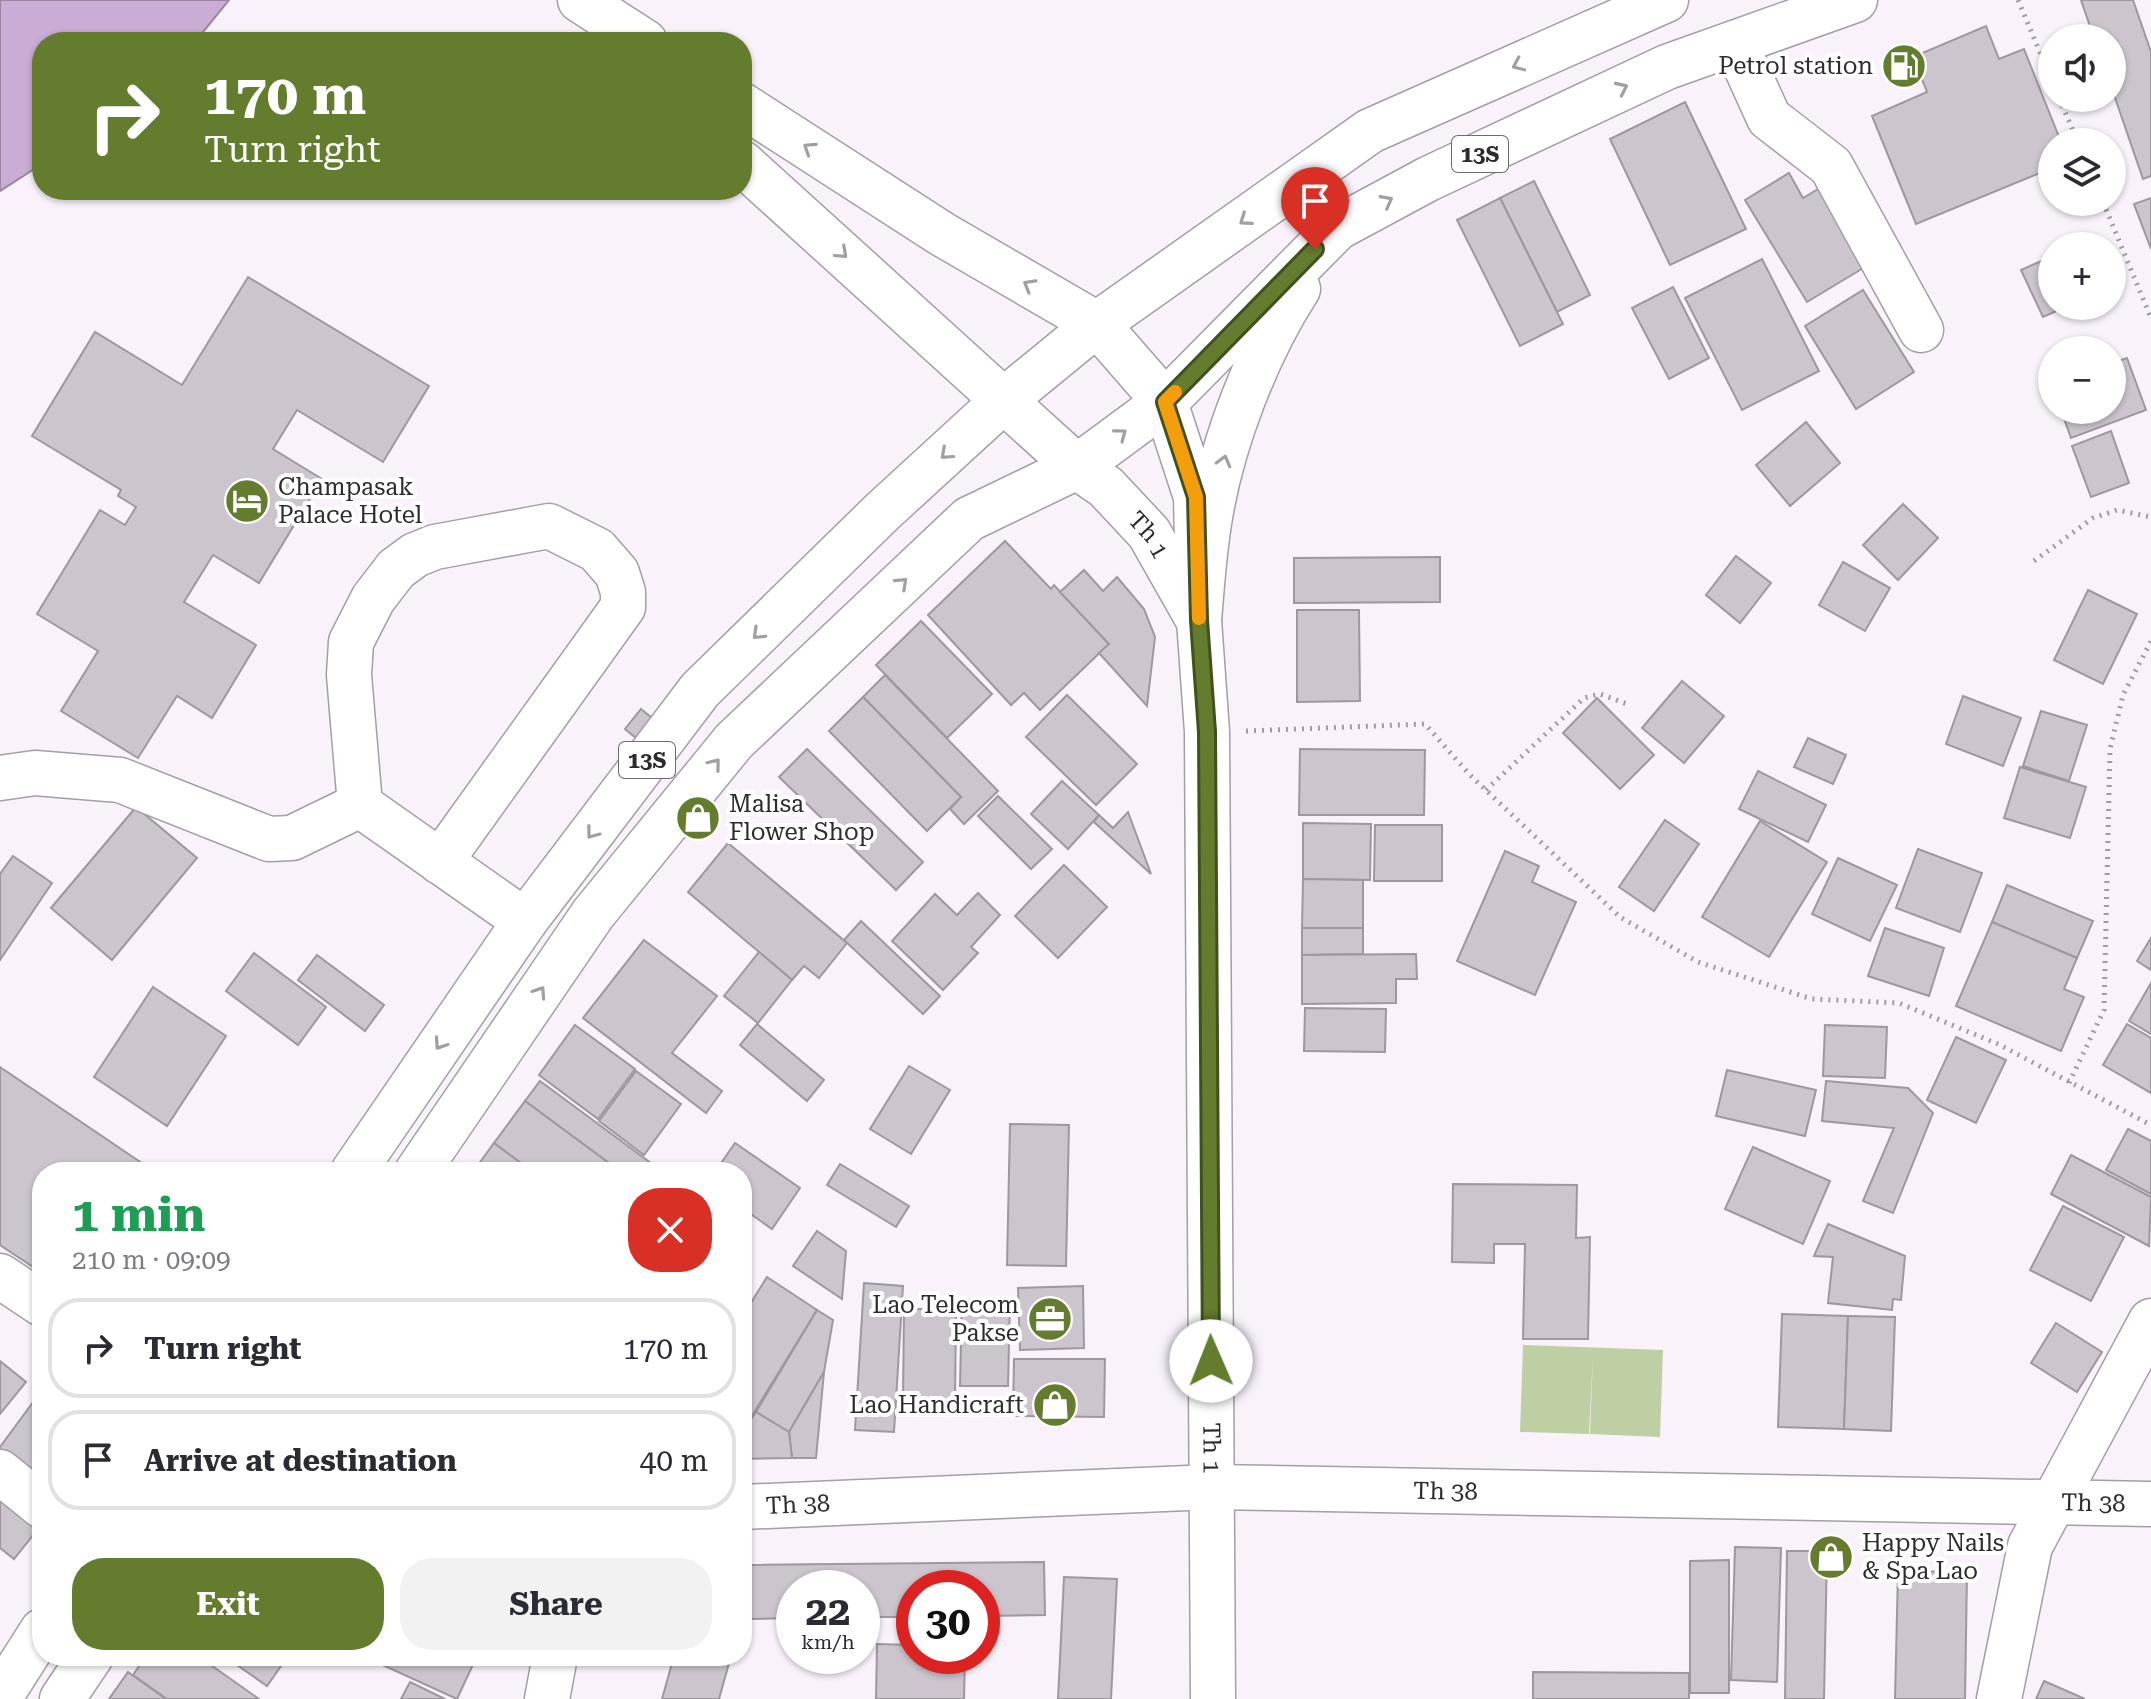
<!DOCTYPE html>
<html lang="en">
<head>
<meta charset="utf-8">
<style>
  :root { --surface:#fff; --page:#f2f2f3; --text:#2b2b33; --muted:#7c7c81; --line:#e1e1e2; --accent:#637c2e }
  body { margin:0; font-family:"Roboto Serif",serif; background:var(--page); color:var(--text); height:100vh; display:flex; flex-direction:column; font-size:30px; white-space:nowrap }
  * { box-sizing:border-box; margin:0 }
  p { font-size:26px; color:var(--muted) }
  .icon { flex:none; width:44px; height:44px; fill:none; stroke:currentColor; stroke-width:2; stroke-linecap:round; stroke-linejoin:round }
  .map { position:relative; flex:1; overflow:hidden }
  .sheet { position:absolute; left:32px; top:1162px; width:720px; height:504px; display:flex; flex-direction:column; background:var(--surface); border-radius:32px; box-shadow:0 2px 6px #0004 }
  .sheet>* { flex:none }
  .guide { position:absolute; left:32px; top:32px; width:720px; height:168px; border-radius:32px; box-shadow:0 2px 6px #0004; background:#637c2e; color:#fff; overflow:hidden }
  .fabs { position:absolute; left:2038px; top:24px; display:grid; gap:16px }
  .fabs a { display:grid; place-items:center; width:88px; height:88px; border-radius:50%; background:var(--surface); box-shadow:0 2px 6px #0004; font-size:40px }
  .speed { position:absolute; left:776px; top:1570px; display:flex; gap:16px; font-size:40px; font-weight:700; text-align:center }
  .speed>* { display:grid; place-content:center; width:104px; height:104px; border-radius:50%; background:var(--surface); box-shadow:0 2px 6px #0004; line-height:1 }
  .speed small { font-size:20px; font-weight:400 }
  .speed .limit { border:12px solid #d22; background:#fff; color:#111 }
  .pin { position:absolute; display:grid; place-items:center; width:68px; height:68px; color:#fff; margin:-82px -34px; border-radius:50% 50% 50% 0; rotate:-45deg; box-shadow:0 0 8px #0007 }
  .pin .icon { rotate:45deg }
  .me { position:absolute; width:88px; margin:-44px; rotate:359deg; stroke-linejoin:round; filter:drop-shadow(0 0 6px #0008) }
  .turn { display:flex; align-items:center; gap:28px; height:168px; padding:0 40px; font-size:36px }
  .turn .icon { width:104px; height:104px; stroke-width:2.5 }
  .turn b { display:block; font-size:56px; line-height:68px }
  .round { display:grid; place-items:center; flex:none; width:84px; height:84px; border-radius:32px; background:var(--page) }
  .overview { display:flex; align-items:center; justify-content:space-between; height:136px; padding:0 40px }
  h1 { font-size:48px; font-weight:700; line-height:60px; color:#1e9e55 }
  .button { display:flex; gap:16px; margin-top:auto; padding:16px 40px }
  .button a { flex:1; height:92px; border-radius:32px; background:var(--accent); color:#fff; font-size:32px; font-weight:700; line-height:92px; text-align:center }
  .button a+a { background:var(--page); color:var(--text) }
  ul { padding:0; list-style:none }
  li { display:flex; align-items:center; gap:24px; height:100px; margin:0 16px 12px; padding:0 24px; border:4px solid var(--line); border-radius:32px }
  li div { flex:1 }
  li b { display:block; font-size:30px }
  li em { font-style:normal }
  .map>svg:first-child { display:block }
</style>
</head>
<body>
<div class="map">
<svg width="2151" height="1699" viewBox="0 0 2151 1699">
  <rect width="100%" height="100%" fill="#f9f2fb"/>
  <polygon fill="#becfa3" points="1523,1345 1663,1350 1660,1437 1590,1434 1593,1355 1589,1434 1520,1432"/>
  <polygon fill="#cbacd5" stroke="#9c85a3" stroke-width="2" points="0,0 229,0 195,42 42,42 42,164 0,191"/>
  <g fill="#ccc5ce" stroke="#9e97a0" stroke-width="2">
    <polygon points="2081,0 2133,0 2151,52 2151,176 2143,179 2112,89 2112,38 2094,38"/>
    <polygon points="1986,26 1999,59 2024,49 2061,142 2052,142 2052,168 1916,224 1872,116 1927,92 1913,57"/>
    <polygon points="1685,102 1746,229 1670,265 1610,139"/>
    <polygon points="1789,173 1803,198 1818,189 1865,267 1807,302 1745,200"/>
    <polygon points="1534,181 1590,295 1557,312 1500,198"/>
    <polygon points="1500,198 1563,324 1520,346 1457,220"/>
    <polygon points="2151,198 2151,249 2134,204"/>
    <polygon points="2052,256 2052,306 2068,306 2043,317 2021,270"/>
    <polygon points="1762,259 1819,371 1742,410 1685,298"/>
    <polygon points="248,277 429,386 383,462 297,410 273,449 322,479 259,583 213,555 184,602 256,645 212,718 177,696 138,758 61,711 98,651 37,614 100,510 125,525 136,507 118,496 121,490 32,436 95,332 182,385"/>
    <polygon points="1673,287 1709,358 1669,379 1632,308"/>
    <polygon points="1863,290 1914,372 1856,409 1805,326"/>
    <polygon points="2127,358 2146,410 2071,438 2061,410 2112,410 2112,363"/>
    <polygon points="1806,422 1840,463 1790,506 1756,465"/>
    <polygon points="2111,431 2129,483 2091,497 2072,446"/>
    <polygon points="1903,504 1938,538 1898,580 1863,545"/>
    <polygon points="1005,541 1051,589 1054,585 1109,644 1040,710 1024,693 1011,705 928,615"/>
    <polygon points="1736,556 1771,583 1740,623 1706,595"/>
    <polygon points="1440,557 1440,602 1294,603 1294,558"/>
    <polygon points="1843,562 1890,588 1865,631 1819,605"/>
    <polygon points="1084,570 1103,591 1117,577 1144,609 1155,637 1147,706 1099,653 1109,644 1060,592"/>
    <polygon points="2088,590 2137,614 2103,684 2054,660"/>
    <polygon points="1297,610 1359,610 1360,701 1297,702"/>
    <polygon points="921,621 992,694 947,738 876,665"/>
    <polygon points="885,675 998,791 964,824 950,809 961,797 863,697"/>
    <polygon points="1682,681 1724,716 1684,763 1642,728"/>
    <polygon points="1067,695 1137,764 1096,805 1026,737"/>
    <polygon points="1963,696 2021,718 2003,766 1946,744"/>
    <polygon points="863,697 961,797 927,831 829,731"/>
    <polygon points="1597,698 1654,755 1620,789 1563,733"/>
    <polygon points="641,709 652,718 636,738 625,729"/>
    <polygon points="2041,711 2087,725 2069,781 2023,766"/>
    <polygon points="1808,738 1846,755 1833,784 1794,767"/>
    <polygon points="807,749 923,862 896,890 779,777"/>
    <polygon points="1300,749 1425,750 1424,815 1299,815"/>
    <polygon points="2020,767 2086,787 2070,838 2004,818"/>
    <polygon points="1758,771 1826,805 1808,842 1739,809"/>
    <polygon points="1062,781 1099,815 1068,849 1031,814"/>
    <polygon points="998,796 1052,849 1031,869 978,816"/>
    <polygon points="136,807 197,858 112,960 51,908"/>
    <polygon points="1128,812 1151,874 1094,822 1099,815 1113,828"/>
    <polygon points="1665,820 1699,844 1654,911 1619,887"/>
    <polygon points="1760,821 1827,862 1769,957 1702,917"/>
    <polygon points="1303,823 1371,824 1370,880 1303,879"/>
    <polygon points="1375,825 1442,825 1442,881 1374,881"/>
    <polygon points="728,843 847,943 819,978 804,966 792,980 688,892"/>
    <polygon points="1918,849 1982,873 1960,932 1896,908"/>
    <polygon points="1505,851 1539,866 1532,882 1576,902 1535,995 1457,961"/>
    <polygon points="13,856 52,883 0,960 0,874"/>
    <polygon points="1838,858 1897,885 1870,941 1812,914"/>
    <polygon points="1064,865 1107,907 1058,958 1015,916"/>
    <polygon points="1303,879 1363,880 1363,928 1302,928"/>
    <polygon points="2007,885 2093,921 2077,958 1992,922"/>
    <polygon points="978,893 1000,915 971,947 978,953 943,990 892,941 935,894 957,915"/>
    <polygon points="861,921 940,996 923,1014 844,940"/>
    <polygon points="1992,922 2077,958 2064,989 2084,997 2061,1051 1956,1006"/>
    <polygon points="1302,928 1363,928 1363,954 1302,955"/>
    <polygon points="1885,928 1944,948 1929,996 1868,976"/>
    <polygon points="2151,938 2151,970 2137,961"/>
    <polygon points="644,940 717,996 672,1053 722,1091 706,1113 583,1018"/>
    <polygon points="759,952 792,980 758,1023 724,996"/>
    <polygon points="254,953 326,1007 298,1045 226,991"/>
    <polygon points="1416,954 1417,979 1396,979 1396,1003 1302,1004 1302,955"/>
    <polygon points="317,955 384,1005 365,1031 298,980"/>
    <polygon points="2151,983 2151,1034 2129,1021"/>
    <polygon points="153,987 226,1036 167,1126 94,1077"/>
    <polygon points="1305,1008 1386,1009 1385,1052 1304,1051"/>
    <polygon points="757,1024 824,1080 807,1101 740,1045"/>
    <polygon points="2127,1024 2151,1038 2151,1093 2103,1065"/>
    <polygon points="575,1025 635,1069 598,1119 539,1075"/>
    <polygon points="1825,1025 1887,1027 1885,1078 1823,1076"/>
    <polygon points="1956,1037 2006,1060 1976,1123 1927,1100"/>
    <polygon points="909,1066 950,1090 911,1154 870,1129"/>
    <polygon points="0,1067 155,1172 42,1172 42,1273 0,1245"/>
    <polygon points="1727,1070 1816,1090 1805,1136 1716,1116"/>
    <polygon points="636,1071 681,1104 644,1155 599,1121"/>
    <polygon points="540,1081 663,1172 621,1172 525,1101"/>
    <polygon points="1826,1081 1908,1088 1933,1113 1893,1213 1863,1201 1894,1128 1822,1121"/>
    <polygon points="525,1101 621,1172 533,1172 494,1143"/>
    <polygon points="1010,1124 1069,1125 1066,1266 1007,1265"/>
    <polygon points="2128,1129 2151,1141 2151,1194 2106,1170"/>
    <polygon points="494,1143 533,1172 473,1172"/>
    <polygon points="735,1143 800,1188 772,1229 742,1208 742,1172 715,1172"/>
    <polygon points="1753,1147 1830,1181 1803,1244 1725,1209"/>
    <polygon points="2071,1155 2151,1197 2149,1246 2051,1194"/>
    <polygon points="840,1164 909,1206 896,1227 827,1185"/>
    <polygon points="1453,1184 1577,1185 1576,1238 1590,1237 1588,1339 1523,1339 1525,1244 1494,1244 1494,1263 1452,1262"/>
    <polygon points="2063,1206 2124,1237 2091,1301 2030,1270"/>
    <polygon points="1828,1224 1905,1256 1901,1300 1893,1299 1892,1310 1828,1303 1833,1257 1814,1256"/>
    <polygon points="817,1231 846,1251 842,1299 793,1266"/>
    <polygon points="767,1277 817,1310 742,1432 742,1317"/>
    <polygon points="864,1283 903,1286 894,1432 855,1430"/>
    <polygon points="1083,1286 1084,1348 1020,1350 1018,1288"/>
    <polygon points="962,1299 1010,1300 1008,1386 960,1386"/>
    <polygon points="904,1309 956,1309 955,1401 903,1401"/>
    <polygon points="817,1310 833,1320 824,1372 789,1432 756,1412"/>
    <polygon points="1782,1314 1848,1316 1844,1429 1778,1427"/>
    <polygon points="1848,1316 1895,1317 1891,1431 1844,1429"/>
    <polygon points="2056,1323 2102,1352 2077,1392 2031,1363"/>
    <polygon points="1014,1359 1105,1359 1104,1417 1013,1416"/>
    <polygon points="0,1361 26,1382 0,1414"/>
    <polygon points="824,1372 816,1458 792,1458 789,1432"/>
    <polygon points="42,1390 42,1489 0,1458 0,1447"/>
    <polygon points="756,1412 789,1432 792,1458 742,1459 742,1432"/>
    <polygon points="0,1480 42,1524 14,1559 0,1548"/>
    <polygon points="1735,1547 1781,1548 1777,1682 1731,1680"/>
    <polygon points="1787,1551 1827,1551 1824,1699 1785,1699"/>
    <polygon points="1729,1560 1729,1693 1690,1693 1690,1561"/>
    <polygon points="1044,1562 1045,1615 982,1616 982,1588 914,1588 914,1617 862,1617 862,1588 794,1588 794,1618 748,1619 747,1565"/>
    <polygon points="1898,1571 1967,1572 1965,1699 1895,1699"/>
    <polygon points="1064,1577 1117,1579 1111,1699 1058,1699"/>
    <polygon points="877,1644 914,1645 914,1656 965,1656 964,1699 876,1699"/>
    <polygon points="146,1656 198,1656 259,1699 167,1699 133,1675"/>
    <polygon points="224,1656 288,1656 267,1686"/>
    <polygon points="363,1656 477,1656 457,1699"/>
    <polygon points="674,1656 731,1656 719,1699 662,1699"/>
    <polygon points="128,1672 166,1699 109,1699"/>
    <polygon points="1533,1672 1689,1673 1689,1699 1533,1699"/>
    <polygon points="2044,1681 2085,1699 2036,1699"/>
    <polygon points="410,1682 445,1699 401,1699"/>
  </g>
  <g fill="none" stroke-linecap="round" stroke-linejoin="round">
    <g stroke="#a49ea6" stroke-width="47">
      <g id="minor">
        <polyline points="580,0 645,42"/>
        <polyline points="1735,43 1769,118 1831,166 1921,330"/>
        <path id="s1" d="M742,105L942,234L1097,324L1165,402L1196,497L1199,620L1207,732L1213,1699"/>
        <path id="s2" d="M742,163L1077,467L1106,487L1149,533L1196,616"/>
        <polyline points="0,778 35,773 120,780 269,839 292,838 360,805"/>
        <polyline points="440,862 623,607 623,592 617,573 597,550 549,526 435,547 415,555 396,569 373,599 351,642 349,675 360,805 525,921"/>
        <polyline points="0,1276 42,1304"/>
        <polyline points="0,1472 42,1506"/>
        <path id="s3" d="M742,1507L1212,1487L2151,1504"/>
        <polyline points="547,1699 555,1656"/>
        <polyline points="1999,1699 2030,1546 2151,1321"/>
      </g>
    </g>
    <g stroke="#a49ea6" stroke-width="47">
      <g id="highway">
        <path d="M1199,620C1202,586 1204,551 1210,517C1222,443 1257,352 1298,289"/>
        <polyline points="353,1172 525,921 700,690 882,512 1003,401 1097,324 1370,131 1666,0"/>
        <polyline points="417,1172 593,914 734,741 969,519 1077,467 1165,402 1337,228 1428,179 1667,67 1855,0"/>
        <polyline points="0,1697 42,1631"/>
        <polyline points="62,1699 91,1656"/>
      </g>
    </g>
    <g stroke="#a09ba2" stroke-width="5" stroke-dasharray="2 6" stroke-linecap="butt">
      <polyline points="2018,0 2052,81"/>
      <polyline points="2059,98 2078,142"/>
      <polyline points="2103,202 2151,318"/>
      <polyline points="2034,561 2093,518 2117,510 2151,517"/>
      <polyline points="1246,731 1425,724 1470,775 1620,917 1698,962 1812,999 1899,1003 1998,1044 2151,1125"/>
      <polyline points="1486,790 1584,698 1600,694 1630,705"/>
      <polyline points="2069,1083 2104,1010 2110,749 2123,695 2151,641"/>
    </g>
    <use href="#minor" stroke="#fff" stroke-width="44"/>
    <use href="#highway" stroke="#fff" stroke-width="44"/>
  </g>
  <defs><path id="oneway-chevron" d="M-2-3.5L2.5 0L-2 3.5" fill="none" stroke-width="1.6" stroke-linecap="round" stroke-linejoin="round" transform="scale(2)"/></defs>
  <g stroke="#a1a0a1">
    <use href="#oneway-chevron" transform="translate(1518 65) rotate(156)"/>
    <use href="#oneway-chevron" transform="translate(1622 88) rotate(-25)"/>
    <use href="#oneway-chevron" transform="translate(809 148) rotate(-147)"/>
    <use href="#oneway-chevron" transform="translate(1387 201) rotate(-28)"/>
    <use href="#oneway-chevron" transform="translate(1245 220) rotate(145)"/>
    <use href="#oneway-chevron" transform="translate(842 253) rotate(42)"/>
    <use href="#oneway-chevron" transform="translate(1029 285) rotate(-150)"/>
    <use href="#oneway-chevron" transform="translate(1121 434) rotate(-37)"/>
    <use href="#oneway-chevron" transform="translate(946 454) rotate(138)"/>
    <use href="#oneway-chevron" transform="translate(1224 461) rotate(-75)"/>
    <use href="#oneway-chevron" transform="translate(902 583) rotate(-43)"/>
    <use href="#oneway-chevron" transform="translate(758 634) rotate(136)"/>
    <use href="#oneway-chevron" transform="translate(715 764) rotate(-51)"/>
    <use href="#oneway-chevron" transform="translate(592 833) rotate(127)"/>
    <use href="#oneway-chevron" transform="translate(540 992) rotate(-56)"/>
    <use href="#oneway-chevron" transform="translate(440 1044) rotate(124)"/>
  </g>
  <g fill="none" stroke-linecap="round" stroke-linejoin="round">
    <g stroke="#40511e" stroke-width="20">
      <polyline id="route" points="1211,1361 1207,732 1199,620 1196,497 1165,402 1315,249"/>
    </g>
    <use href="#route" stroke="#637c2e" stroke-width="14"/>
    <polyline stroke="#f59e0b" stroke-width="14" points="1175,392 1165,402 1196,497 1199,618"/>
  </g>
  <defs>
    <g id="fuel-disc" transform="scale(2.3)"><circle r="9.5" fill="#637c2e" stroke="#fff"/><path d="M-5.5-6h7V0h2V4h1.3V-2.5L3-4.5l.8-.8L6-3V5H2.5V1h-1V6h-7ZM-4.2-4.7v3.2H.2V-4.7Z" fill="#fff"/></g>
    <g id="hotel-disc" transform="scale(2.3)"><circle r="9.5" fill="#637c2e" stroke="#fff"/><path d="M-6-4.5h1.5V1H6V5H4.5V3h-9V5H-6ZM-4 0a1.8 1.8 0 1 1 3.6 0ZM.5 0V-2.5h3Q6-2.5 6 0Z" fill="#fff"/></g>
    <g id="shop-disc" transform="scale(2.3)"><circle r="9.5" fill="#637c2e" stroke="#fff"/><path d="M-5-2.5h2.3a2.7 3.5 0 0 1 5.4 0H5L5.5 6h-11ZM-1.5-2.5h3a1.5 2.3 0 0 0-3 0Z" fill="#fff"/></g>
    <g id="office-disc" transform="scale(2.3)"><circle r="9.5" fill="#637c2e" stroke="#fff"/><path d="M-6-3h4V-5.5h4V-3h4V5H-6ZM-1-4.5V-3h2v-1.5ZM-6 0V1H6V0Z" fill="#fff"/></g>
  </defs>
  <g fill-rule="evenodd">
    <use href="#fuel-disc" x="1904" y="66"/>
    <use href="#hotel-disc" x="247" y="501"/>
    <use href="#shop-disc" x="698" y="818"/>
    <use href="#office-disc" x="1050" y="1319"/>
    <use href="#shop-disc" x="1055" y="1405"/>
    <use href="#shop-disc" x="1831" y="1557"/>
  </g>
  <g text-anchor="middle" dominant-baseline="central" stroke-width="8" stroke-linejoin="round" paint-order="stroke">
    <g fill="#fff" stroke="#6d6b6d" stroke-width="2">
      <rect x="1452" y="136" width="56" height="36" rx="6"/>
      <rect x="619" y="742" width="56" height="36" rx="6"/>
    </g>
    <g font-size="22" font-weight="bold" fill="#2e2b2f">
      <text x="1480" y="154">13S</text>
      <text x="647" y="760">13S</text>
    </g>
    <g font-size="24" fill="#2e2b2f" stroke="#fff" text-anchor="end">
      <text x="1873" y="66">Petrol station</text>
      <text x="278" y="487" text-anchor="start">Champasak<tspan x="278" dy="28">Palace Hotel</tspan></text>
      <text x="729" y="804" text-anchor="start">Malisa<tspan x="729" dy="28">Flower Shop</tspan></text>
      <text x="1019" y="1305">Lao Telecom<tspan x="1019" dy="28">Pakse</tspan></text>
      <text x="1024" y="1405">Lao Handicraft</text>
      <text x="1862" y="1543" text-anchor="start">Happy Nails<tspan x="1862" dy="28">&amp; Spa Lao</tspan></text>
    </g>
    <g font-size="24" fill="#2e2b2f" stroke="#fff">
      <text stroke="none"><textPath href="#s2" startOffset="552">Th 1</textPath></text>
      <text stroke="none"><textPath href="#s1" startOffset="1572">Th 1</textPath></text>
      <text stroke="none"><textPath href="#s3" startOffset="704">Th 38</textPath></text>
      <text stroke="none"><textPath href="#s3" startOffset="1352">Th 38</textPath></text>
      <text stroke="none"><textPath href="#s3" startOffset="56">Th 38</textPath></text>
    </g>
  </g>
</svg>
<div class="fabs">
<a><svg class="icon" aria-label="sound" viewBox="0 0 24 24"><path d="M4 9h4l5-4v14l-5-4H4zM17 9q2 3 0 6"/></svg></a>
<a><svg class="icon" aria-label="layers" viewBox="0 0 24 24"><path d="M12 4l9 5-9 5-9-5zM3 14l9 5 9-5"/></svg></a>
<a>+</a>
<a>−</a>
</div>
<div class="speed"><div>22<small>km/h</small></div><div class="limit">30</div></div>
<div class="pin" style="left:1315px;top:249px;background:#d93025"><svg class="icon" aria-label="arrive" viewBox="0 0 24 24"><path d="M6 21V4h12l-3 4 3 4H6"/></svg></div>
<svg class="me" style="left:1211px;top:1361px" viewBox="-20 -20 40 40"><circle r="19" fill="#fff"/><path d="M0-13L10 11 0 6-10 11z" fill="#637c2e"/></svg>
<div class="guide">
<div class="turn"><svg class="icon" aria-label="right" viewBox="0 0 24 24"><path d="M7 20v-9h11M14 6l5 5-5 5"/></svg><div><b>170 m</b>Turn right</div></div>
</div>
<section class="sheet">
<div class="overview"><div><h1>1 min</h1><p>210 m · 09:09</p></div><a class="round" style="background:#d93025;color:#fff"><svg class="icon" aria-label="close" viewBox="0 0 24 24"><path d="M6 6l12 12M18 6L6 18"/></svg></a></div>
<ul>
<li><svg class="icon" aria-label="right" viewBox="0 0 24 24"><path d="M7 20v-9h11M14 6l5 5-5 5"/></svg><div><b>Turn right</b></div><em>170 m</em></li>
<li><svg class="icon" aria-label="arrive" viewBox="0 0 24 24"><path d="M6 21V4h12l-3 4 3 4H6"/></svg><div><b>Arrive at destination</b></div><em>40 m</em></li>
</ul>
<div class="button"><a>Exit</a><a>Share</a></div>
</section>
</div>
</body>
</html>
